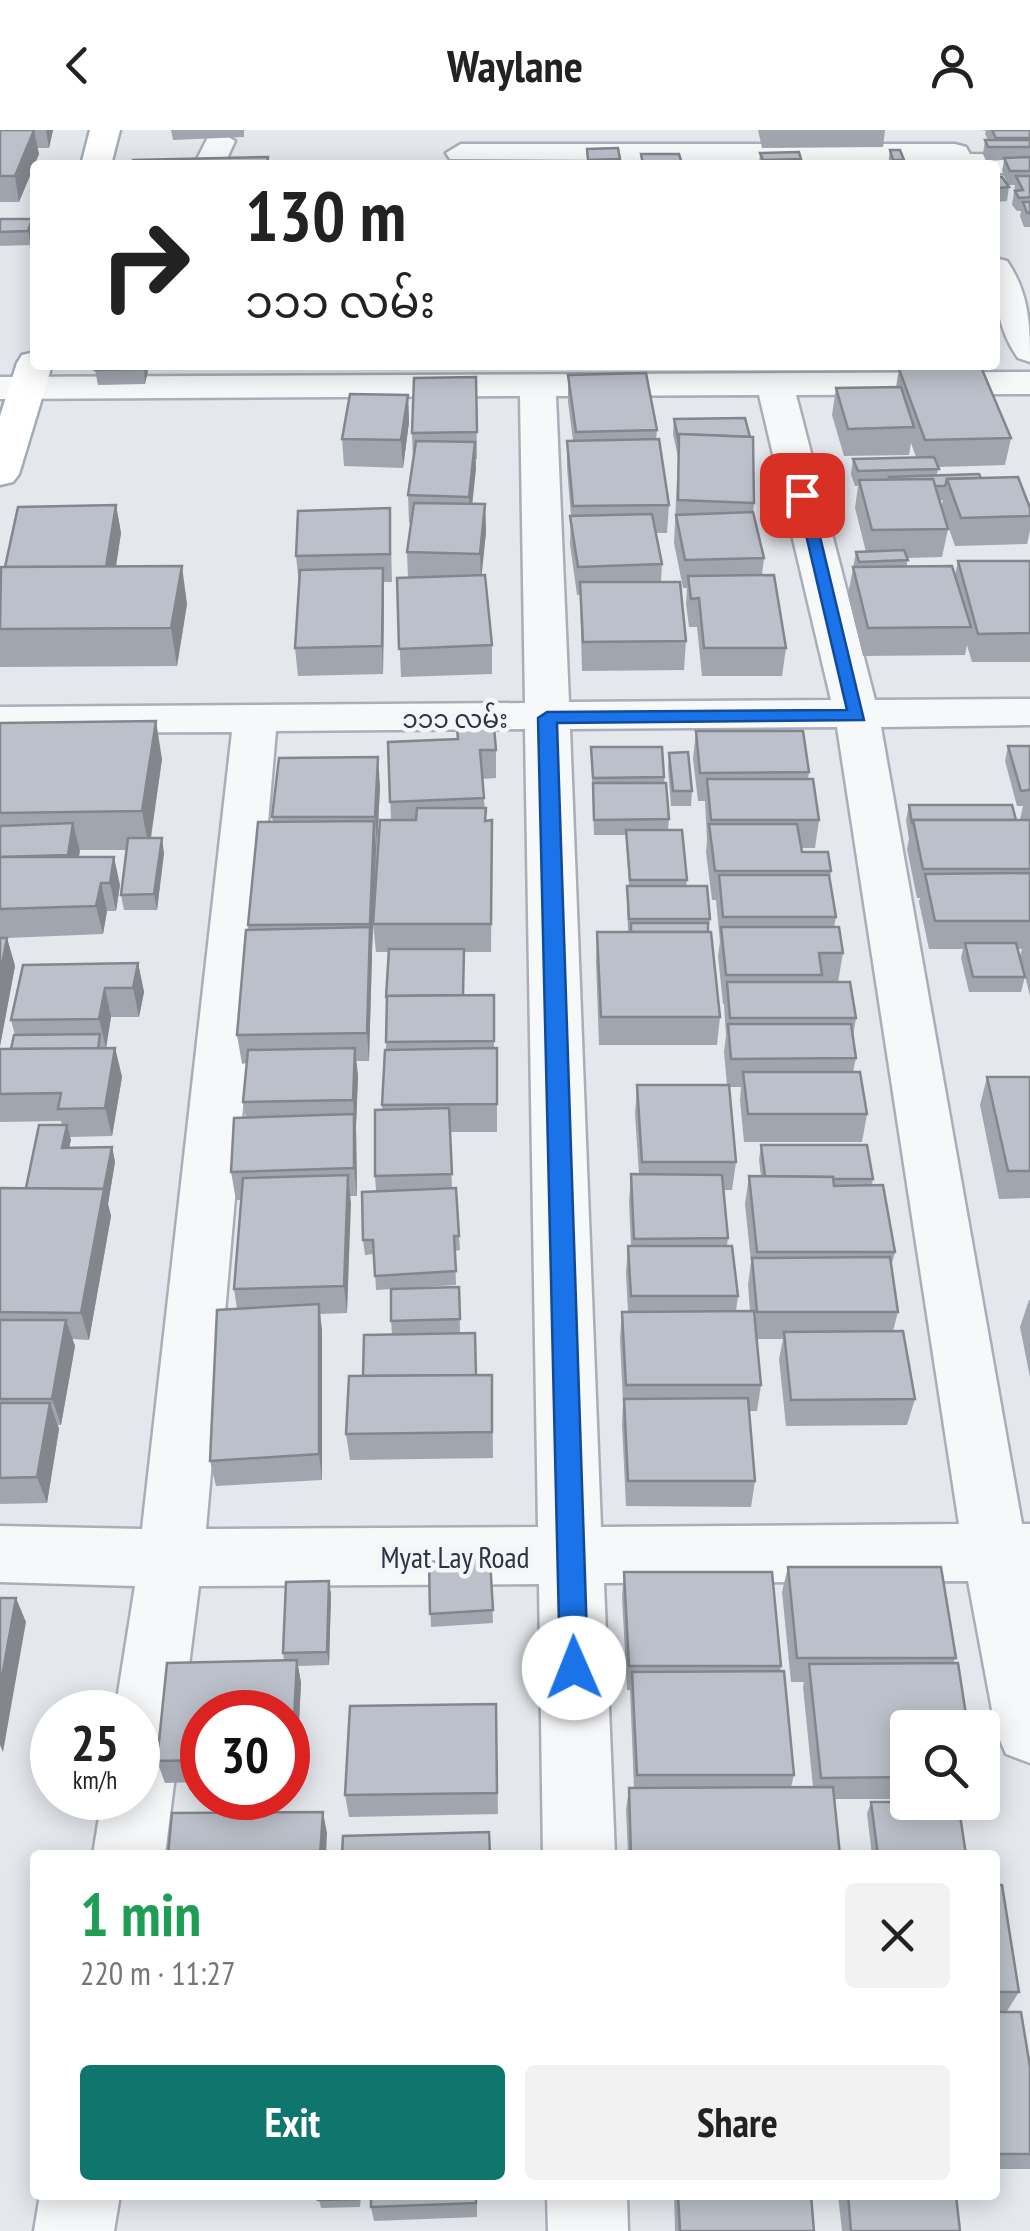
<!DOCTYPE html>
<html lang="en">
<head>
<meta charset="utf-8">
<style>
  :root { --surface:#fff; --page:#f2f2f2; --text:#222; --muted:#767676; --accent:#0f766e }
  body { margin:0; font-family:"PT Sans Narrow","Noto Sans Myanmar",sans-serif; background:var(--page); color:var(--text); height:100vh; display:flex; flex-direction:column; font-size:38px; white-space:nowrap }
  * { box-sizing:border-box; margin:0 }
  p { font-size:32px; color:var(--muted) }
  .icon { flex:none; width:55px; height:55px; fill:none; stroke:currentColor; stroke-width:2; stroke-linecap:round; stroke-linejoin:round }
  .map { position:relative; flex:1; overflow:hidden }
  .drawer { position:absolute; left:30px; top:1720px; width:970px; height:350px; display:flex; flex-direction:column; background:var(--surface); border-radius:10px; box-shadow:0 5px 25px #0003 }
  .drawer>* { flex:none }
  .banner { position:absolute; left:30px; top:30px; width:970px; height:210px; border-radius:10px; box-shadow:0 5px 25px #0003; background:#fff; color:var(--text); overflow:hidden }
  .controls { position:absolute; left:890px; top:1580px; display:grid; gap:20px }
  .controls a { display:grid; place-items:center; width:110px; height:110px; border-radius:10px; background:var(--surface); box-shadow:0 5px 25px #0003; font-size:50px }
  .speed { position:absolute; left:30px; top:1560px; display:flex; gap:20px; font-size:50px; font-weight:700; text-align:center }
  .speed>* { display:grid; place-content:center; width:130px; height:130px; border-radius:50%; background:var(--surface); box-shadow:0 5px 25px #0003; line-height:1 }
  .speed small { font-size:25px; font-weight:400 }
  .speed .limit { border:15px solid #d22; background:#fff; color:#111 }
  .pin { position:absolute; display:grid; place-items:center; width:85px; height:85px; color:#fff; margin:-42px; border-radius:20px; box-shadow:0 5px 15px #0006 }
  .me { position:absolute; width:110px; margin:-55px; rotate:359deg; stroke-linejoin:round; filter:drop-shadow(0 0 8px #0008) }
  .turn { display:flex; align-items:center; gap:35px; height:210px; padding:0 50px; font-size:45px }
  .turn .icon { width:130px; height:130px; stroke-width:2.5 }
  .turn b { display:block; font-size:70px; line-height:85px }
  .round { display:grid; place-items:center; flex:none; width:105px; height:105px; border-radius:10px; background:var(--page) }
  .summary { display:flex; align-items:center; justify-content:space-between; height:170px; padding:0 50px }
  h1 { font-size:60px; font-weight:700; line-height:75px; color:#1e9e55 }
  .action { display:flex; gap:20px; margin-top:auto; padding:20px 50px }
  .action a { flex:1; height:115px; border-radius:10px; background:var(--accent); color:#fff; font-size:40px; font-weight:700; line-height:115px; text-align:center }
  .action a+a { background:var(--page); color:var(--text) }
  header { display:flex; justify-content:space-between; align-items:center; height:130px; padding:0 50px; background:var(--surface); font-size:45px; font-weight:700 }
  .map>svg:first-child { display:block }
</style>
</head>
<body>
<header><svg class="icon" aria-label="back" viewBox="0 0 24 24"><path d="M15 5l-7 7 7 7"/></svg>Waylane<svg class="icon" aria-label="person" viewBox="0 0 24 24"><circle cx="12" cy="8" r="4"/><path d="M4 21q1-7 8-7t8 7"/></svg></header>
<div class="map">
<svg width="1030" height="2101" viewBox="0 0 1030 2101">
  <rect width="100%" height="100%" fill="#e4e7ec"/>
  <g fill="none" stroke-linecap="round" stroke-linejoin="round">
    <g stroke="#a9aeb7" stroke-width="5">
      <g id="minor">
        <polygon points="220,2 235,11 224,35 194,35 209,5"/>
        <polygon points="461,14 955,14 966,17 970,24 1030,25 1030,43 995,43 995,35 944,32 450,29 446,23"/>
        <path d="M995,128L1007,131C1029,163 1030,194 1030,232L1018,228C996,197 995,165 995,128Z"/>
        <path d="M1030,242V264L796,265L875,570L1030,569V595L881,597L1022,1394H1030V1633L1006,1624L996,1601L968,1451L604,1453L615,1725H543L539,1454L199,1456L165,1725H93L102,1668H138V1582H115L135,1456L0,1452V1396L142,1399L232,602L0,603V577L525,573L520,266L0,269V247ZM759,265L831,570L569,572L556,266ZM837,597L959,1394L601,1397L570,599ZM525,599L538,1397L206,1399L276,601Z"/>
        <polygon points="40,2065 120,2065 114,2101 34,2101"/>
        <polygon points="547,2065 627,2065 628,2101 548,2101"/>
      </g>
    </g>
    <g stroke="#a3abb8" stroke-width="5">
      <g id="major">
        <polygon points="90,0 120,0 111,35 81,35"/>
        <polygon points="35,222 35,235 52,235 19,344 13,352 0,355 0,286 17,233 22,225"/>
      </g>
    </g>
    <use href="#minor" fill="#f7f8fa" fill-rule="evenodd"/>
    <use href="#major" fill="#fff" fill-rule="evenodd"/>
  </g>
  <g fill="#a1a5ae">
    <polygon points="0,0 53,0 49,18 37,18 39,24 19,72 0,72"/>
    <polygon points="171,0 244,0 244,7 173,10"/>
    <polygon points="758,0 885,0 883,17 762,18"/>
    <polygon points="982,0 1030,0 1030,97 1024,97 1020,86 1021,81 1017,81 1012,75 1015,55 1008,55 1002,41 1004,30 986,31 983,24 985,10 988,10 985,4 986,1"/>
    <polygon points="587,19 620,29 620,35 587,35"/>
    <polygon points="890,20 904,30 903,35 888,35"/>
    <polygon points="760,23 801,29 801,35 759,35"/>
    <polygon points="995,47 1009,57 1007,71 997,72 995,69"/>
    <polygon points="0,89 34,103 31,115 0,116"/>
    <polygon points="96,235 239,235 238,237 147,236 145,254 98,255 95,240"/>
    <polygon points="630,235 660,235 631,237"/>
    <polygon points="947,235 979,235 979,237 1011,308 1005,335 938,337 937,345 981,348 1030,378 1030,400 1027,414 955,416 941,376 943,370 939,371 948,399 942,427 907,428 907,436 955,445 958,431 1030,431 1030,532 972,532 967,515 965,525 863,526 848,465 856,422 866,422 855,378 858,356 855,356 851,344 853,329 916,327 911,313 909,325 844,326 832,285 836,258 896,257 899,239 948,238"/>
    <polygon points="568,245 657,300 656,309 669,375 667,403 656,403 662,434 661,452 686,511 684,540 582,541 580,465 577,465 570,414 571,386 567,338 567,311 573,310 568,272"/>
    <polygon points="476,247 477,329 476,329 472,374 485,374 486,402 481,445 492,515 492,544 401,547 397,448 408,448 407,422 411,393 409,393 408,365 413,330 412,303"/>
    <polygon points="408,265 409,292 403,338 344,336 342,309"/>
    <polygon points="674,289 754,373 753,382 764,428 762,445 786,518 782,546 702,546 697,497 689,497 686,474 687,458 683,458 674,413 678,327 673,304"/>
    <polygon points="116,375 121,403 116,437 187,474 177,536 0,537 0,499 5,437"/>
    <polygon points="390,378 392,452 384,452 383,544 298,546 295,518 299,454 296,426"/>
    <polygon points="0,593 162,629 151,708 164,723 157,780 124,780 121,765 127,720 79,720 79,727 120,755 116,781 107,781 103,804 7,808 15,836 0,916"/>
    <polygon points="696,601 809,642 808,649 819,690 815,718 801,718 802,722 831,741 830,748 836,787 834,797 843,823 838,852 856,888 853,906 856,928 853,942 867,984 862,1012 744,1012 740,970 741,957 729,957 736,1032 732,1060 723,1060 728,1108 727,1116 738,1166 736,1181 750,1181 748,1155 751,1132 745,1074 749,1046 761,1046 759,1030 761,1015 873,1049 872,1055 895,1122 891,1137 898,1182 893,1201 915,1269 907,1295 786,1296 779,1229 783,1209 757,1209 761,1255 757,1281 749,1281 755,1351 751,1377 626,1376 622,1295 623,1273 620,1209 622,1182 628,1182 626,1143 628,1116 631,1116 629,1072 631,1044 639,1044 635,984 637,955 727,955 724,922 726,906 724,874 723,874 718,826 720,812 716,770 712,770 706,722 707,710 705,671 698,671 693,629"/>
    <polygon points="388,612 496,620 496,648 482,649 486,691 492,690 491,822 464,822 463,865 494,865 494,918 497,918 497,1002 450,1002 452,1058 459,1106 460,1120 455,1121 456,1155 376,1160 374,1124 365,1125 363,1110 376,1061 375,1046 382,980 386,920 389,822 376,822 373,794 391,690"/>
    <polygon points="1008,616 1030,616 1030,866 1020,826 1022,819 1018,819 1025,847 1021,862 969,862 961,828 963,819 929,819 919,772 920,768 917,768 907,719 909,709 906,690 909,675 1020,690 1023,676 1017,676 1005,631"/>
    <polygon points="591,617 664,647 669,689 668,700 687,750 686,756 710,789 708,802 720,887 717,915 599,915 596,831 597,802 628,802 627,772 629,756 626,705 594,705"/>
    <polygon points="669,623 692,661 691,676 671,676 668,638"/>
    <polygon points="380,656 372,822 369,931 356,931 358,946 356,996 357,1066 350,1066 347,1183 320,1184 322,1201 322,1350 216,1356 210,1331 237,1179 234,1159 241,1070 236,1070 231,1042 246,988 243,972 247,933 242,934 237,905 248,795 273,692 272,687"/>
    <polygon points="138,833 144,862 139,887 111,887 106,918 104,918 115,918 122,947 112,1006 70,1007 69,1017 112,1017 115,1032 108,1074 111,1086 89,1210 72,1209 75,1216 61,1295 58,1295 59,1299 47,1373 0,1374 0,1058 26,1058 62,995 61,991 0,992 0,919 11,919 15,905 11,890"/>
    <polygon points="987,947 1030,947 1030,1068 999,1069 980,975"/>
    <polygon points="459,1157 460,1203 476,1245 492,1245 493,1328 350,1330 346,1304 363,1246 392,1204 391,1191"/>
    <polygon points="1029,1170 1030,1170 1030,1247 1020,1197"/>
    <polygon points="490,1429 493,1493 431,1497 429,1432"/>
    <polygon points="788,1437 956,1528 908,1598 908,1669 834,1669 840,1725 628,1725 626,1680 629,1658 634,1658 630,1560 627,1560 622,1467 624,1442 781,1536 780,1541 794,1645 791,1657 813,1657 803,1557 804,1552 791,1552 782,1462"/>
    <polygon points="329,1451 331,1465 329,1535 298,1536 301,1553 296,1650 288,1650 288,1582 202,1582 202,1652 165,1653 157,1631 167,1533 284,1530 283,1523 286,1452"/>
    <polygon points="496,1574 498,1684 349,1687 345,1665"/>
    <polygon points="871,1672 966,1725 872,1725 867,1684"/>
    <polygon points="995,1755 1019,1862 1007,1881 995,1881"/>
    <polygon points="995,1882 1030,1937 1030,2039 995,2039"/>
    <polygon points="210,2065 303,2065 303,2067"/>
    <polygon points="318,2065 361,2065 360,2077 321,2078"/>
    <polygon points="477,2065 477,2087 374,2091 371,2077"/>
    <polygon points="674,2065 811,2065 814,2101 675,2101"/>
    <polygon points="838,2065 956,2065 960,2101 842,2101"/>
  </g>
  <g fill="#83868d">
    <polygon points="34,0 39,24 19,72 15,46"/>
    <polygon points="46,0 53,0 49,18"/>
    <polygon points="32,89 34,103 31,115 28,101"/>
    <polygon points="144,235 147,235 148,241 145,254"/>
    <polygon points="408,265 409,292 403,338 401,310"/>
    <polygon points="475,312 476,339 470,395 469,367"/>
    <polygon points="485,374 486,402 481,452 480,424"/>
    <polygon points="116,375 121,403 111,467 105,439"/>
    <polygon points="182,436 187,474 177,536 171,498"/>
    <polygon points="383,438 384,466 383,544 382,516"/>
    <polygon points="156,591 162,629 149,719 142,681"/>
    <polygon points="378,627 380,656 377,716 375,687"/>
    <polygon points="374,691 376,719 372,822 370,794"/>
    <polygon points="73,693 80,721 74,754 68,725"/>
    <polygon points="162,708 164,723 157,780 154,764"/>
    <polygon points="114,727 120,755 116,781 110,753"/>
    <polygon points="101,753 107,781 103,804 96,776"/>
    <polygon points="370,797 372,826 369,931 367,903"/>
    <polygon points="7,808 15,836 0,916 0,845"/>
    <polygon points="138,833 144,862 139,887 133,858"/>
    <polygon points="105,858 111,887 106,918 99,889"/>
    <polygon points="115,918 122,947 112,1006 105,978"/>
    <polygon points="355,918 358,946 356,996 357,1066 354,1038 354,987 353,970"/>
    <polygon points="67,995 71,1010 66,1032 62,1018"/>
    <polygon points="112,1017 115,1032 108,1074 111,1086 89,1210 81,1183"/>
    <polygon points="348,1045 351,1073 347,1183 344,1156"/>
    <polygon points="319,1174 322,1201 322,1350 319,1324"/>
    <polygon points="66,1190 75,1216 61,1295 52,1269"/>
    <polygon points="50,1273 59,1299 47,1373 37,1347"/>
    <polygon points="329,1451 331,1465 329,1535 327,1522"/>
    <polygon points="16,1468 26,1492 3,1622 0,1615 0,1558"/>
    <polygon points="297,1530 301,1553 296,1650 292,1628"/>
    <polygon points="323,1682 327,1703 326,1725 320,1725"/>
  </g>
  <g fill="#bbc0ca" stroke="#83868d" stroke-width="2.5">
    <polygon points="0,0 34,0 15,46 0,46"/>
    <polygon points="992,0 1030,0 1030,8 996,8"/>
    <polygon points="985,10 1030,10 1030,17 988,17"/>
    <polygon points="618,18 620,29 588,30 587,19"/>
    <polygon points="890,20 900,20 904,30 893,30"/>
    <polygon points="799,22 801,29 763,30 760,23"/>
    <polygon points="641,24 679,24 682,34 643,35"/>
    <polygon points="268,27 267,35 132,35 133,30"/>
    <polygon points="1030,27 1030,41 1010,41 1004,28"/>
    <polygon points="1016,46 1030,46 1030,67 1019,68 1015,61 1023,60"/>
    <polygon points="995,47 1002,47 1009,57 999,58 995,51"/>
    <polygon points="1023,72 1030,72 1030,83 1027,83"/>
    <polygon points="0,89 32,89 28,101 0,102"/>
    <polygon points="96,235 144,235 143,239 95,240"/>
    <polygon points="981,237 1011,308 925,310 899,239"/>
    <polygon points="646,243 657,300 576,302 568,245"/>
    <polygon points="476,247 477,302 412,303 414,248"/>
    <polygon points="901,257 914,297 848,299 836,258"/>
    <polygon points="350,264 408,265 401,310 342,309"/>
    <polygon points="745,288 750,307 679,304 679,313 674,289"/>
    <polygon points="679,304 753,307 754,373 678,370"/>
    <polygon points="659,309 669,375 573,376 567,311"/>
    <polygon points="416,311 475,312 469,367 408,365"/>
    <polygon points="934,327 939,339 858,341 853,329"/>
    <polygon points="979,344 981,348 947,349 945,356 935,356 933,349 890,350 889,347"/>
    <polygon points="1018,347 1030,378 1030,386 961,388 947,349"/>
    <polygon points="933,349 948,399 872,400 859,350"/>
    <polygon points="414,373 485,374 480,424 407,422"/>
    <polygon points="116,375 106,437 5,437 18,377"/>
    <polygon points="390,378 390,424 296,426 298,381"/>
    <polygon points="753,382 764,428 685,430 676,385"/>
    <polygon points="652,384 662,434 578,437 570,386"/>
    <polygon points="904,420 908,430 859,432 856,422"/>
    <polygon points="958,431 1030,431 1030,503 978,504"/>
    <polygon points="182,436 171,498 0,499 1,437"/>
    <polygon points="952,436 971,497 868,498 853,437"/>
    <polygon points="383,438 382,516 295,518 300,440"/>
    <polygon points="485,445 492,515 399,519 397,448"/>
    <polygon points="774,445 786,518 704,518 699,468 691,469 688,446"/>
    <polygon points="580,452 680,452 686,511 583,512"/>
    <polygon points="156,591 142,681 0,683 0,593"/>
    <polygon points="494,597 496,620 480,620 484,668 390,672 388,612 458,609 457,598"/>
    <polygon points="696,601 803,601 809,642 700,643"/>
    <polygon points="1008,616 1030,616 1030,660 1021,661"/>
    <polygon points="591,617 662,617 664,647 593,648"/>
    <polygon points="688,622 692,661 673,661 669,623"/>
    <polygon points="378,627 375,687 272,687 279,628"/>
    <polygon points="707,649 813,649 819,690 711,690"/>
    <polygon points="593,653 666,653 669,689 594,690"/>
    <polygon points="909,675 1012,675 1016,690 913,690 912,694"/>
    <polygon points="417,678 486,678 485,691 492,690 491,794 373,794 380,690 416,690"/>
    <polygon points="913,690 1030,690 1030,739 923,739"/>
    <polygon points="374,691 370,794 248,795 258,692"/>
    <polygon points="73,693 68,725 0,727 0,696"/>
    <polygon points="709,694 797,694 802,722 828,722 831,741 715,741"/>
    <polygon points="626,700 682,700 687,750 630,750"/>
    <polygon points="128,708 162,708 154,764 121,765"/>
    <polygon points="0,727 114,727 110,753 101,753 96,776 0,779"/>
    <polygon points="1030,743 1030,791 935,791 925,744"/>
    <polygon points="719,745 829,745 836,787 723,787"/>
    <polygon points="627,756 707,756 710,789 629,789"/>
    <rect x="631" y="793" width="77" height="9"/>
    <polygon points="370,797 367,903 237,905 246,800"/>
    <polygon points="721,797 839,797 843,823 819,823 822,845 726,845"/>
    <polygon points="597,802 711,802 720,887 601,887"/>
    <polygon points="0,808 7,808 0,845"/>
    <polygon points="965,813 1016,813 1025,847 973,847"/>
    <polygon points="389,819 464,819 463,865 387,866 386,868"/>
    <polygon points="138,833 133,858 105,858 99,889 11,890 23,835"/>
    <polygon points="727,852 850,852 856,888 730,888"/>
    <polygon points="494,865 494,911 386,912 387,866"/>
    <polygon points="728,894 851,894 856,928 731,929"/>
    <polygon points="100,904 98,919 11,919 14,905"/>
    <polygon points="115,918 105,978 58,979 61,963 0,964 0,919"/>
    <polygon points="355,918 353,970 243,972 248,920"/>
    <polygon points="497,918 497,974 382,975 385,920"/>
    <polygon points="743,942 860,942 867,984 748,984"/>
    <polygon points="987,947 1030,947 1030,1041 1008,1041"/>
    <polygon points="637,955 729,955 736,1032 642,1032"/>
    <polygon points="449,978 452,1044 375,1046 375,980"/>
    <polygon points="354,984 354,1038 231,1042 234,988"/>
    <polygon points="39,995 67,995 62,1018 112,1017 103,1063 104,1059 26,1058"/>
    <polygon points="761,1015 867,1015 873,1049 833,1049 833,1047 765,1046"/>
    <polygon points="631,1044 722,1045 728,1108 634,1109"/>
    <polygon points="348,1045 344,1156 234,1159 243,1048"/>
    <polygon points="749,1046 833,1047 834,1056 883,1055 895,1122 757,1122"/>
    <polygon points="0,1058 104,1059 81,1183 0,1182"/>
    <polygon points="456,1058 459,1106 454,1106 456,1141 375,1146 373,1110 363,1110 362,1062"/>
    <polygon points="628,1116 732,1116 738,1166 631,1166"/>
    <polygon points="890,1127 898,1182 757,1182 752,1128"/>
    <polygon points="459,1157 460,1189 391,1191 391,1159"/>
    <polygon points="319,1174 319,1324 210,1331 217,1180"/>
    <polygon points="754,1181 761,1255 626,1255 622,1182"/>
    <polygon points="0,1190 66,1190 52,1269 0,1269"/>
    <polygon points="903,1201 915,1269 791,1270 784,1202"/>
    <polygon points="475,1203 476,1245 363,1246 364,1205"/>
    <polygon points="492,1245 492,1302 346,1304 349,1246"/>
    <polygon points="748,1268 755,1351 628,1351 624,1269"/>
    <polygon points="0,1273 50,1273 37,1347 0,1348"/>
    <polygon points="490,1429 493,1480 430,1484 429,1432"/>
    <polygon points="788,1437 941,1437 956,1528 797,1528"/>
    <polygon points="624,1442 772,1442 781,1536 629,1536"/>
    <polygon points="329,1451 327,1522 283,1523 286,1452"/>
    <polygon points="0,1468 16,1468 0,1558"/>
    <polygon points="297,1530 292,1628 288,1628 288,1582 202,1582 202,1630 157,1631 167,1533"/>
    <polygon points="958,1533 968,1598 908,1598 908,1647 821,1648 809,1534"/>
    <polygon points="784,1541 794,1645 637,1645 632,1542"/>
    <polygon points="496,1574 497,1663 345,1665 350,1576"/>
    <polygon points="833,1657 840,1725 631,1725 629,1658"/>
    <polygon points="871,1672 958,1672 966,1725 878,1725"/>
    <polygon points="323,1682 320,1725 168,1725 172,1683"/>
    <polygon points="489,1702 490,1725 342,1725 343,1706"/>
    <polygon points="995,1755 1002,1755 1019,1862 995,1862"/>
    <polygon points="995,1882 1021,1882 1030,1937 1030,2024 995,2024"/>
    <polygon points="318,2065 358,2065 358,2069 318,2070"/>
    <polygon points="371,2065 476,2065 476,2073 371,2077"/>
    <polygon points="678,2065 811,2065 814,2101 680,2101"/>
    <polygon points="848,2065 956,2065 960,2101 851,2101"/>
  </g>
  <polygon fill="#1a73e8" stroke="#114b97" stroke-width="2.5" points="796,362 810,365 864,590 557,593 588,1538 583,1547 574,1550 564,1547 560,1538 538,588 547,582 847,580"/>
  <g text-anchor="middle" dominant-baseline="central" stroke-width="9" stroke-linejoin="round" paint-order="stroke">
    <g font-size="25" fill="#2b3445" stroke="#f4f6f9">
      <text x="455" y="589">၁၁၁ လမ်း</text>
    </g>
    <g font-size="30" fill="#2b3445" stroke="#f4f6f9">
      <text x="455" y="1426">Myat Lay Road</text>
    </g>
  </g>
</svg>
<div class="controls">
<a><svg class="icon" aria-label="search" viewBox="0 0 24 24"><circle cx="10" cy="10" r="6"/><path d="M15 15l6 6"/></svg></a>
</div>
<div class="speed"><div>25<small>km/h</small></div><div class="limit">30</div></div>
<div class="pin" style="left:802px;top:365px;background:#d93025"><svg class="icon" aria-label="arrive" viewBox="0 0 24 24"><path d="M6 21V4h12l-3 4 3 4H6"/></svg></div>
<svg class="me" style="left:574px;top:1538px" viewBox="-20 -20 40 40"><circle r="19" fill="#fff"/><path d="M0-13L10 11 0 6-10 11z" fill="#1a73e8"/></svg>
<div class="banner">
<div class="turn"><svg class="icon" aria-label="right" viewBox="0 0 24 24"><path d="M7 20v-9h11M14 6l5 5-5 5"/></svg><div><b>130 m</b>၁၁၁ လမ်း</div></div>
</div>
<section class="drawer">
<div class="summary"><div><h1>1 min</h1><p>220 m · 11:27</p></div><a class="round"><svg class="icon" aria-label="close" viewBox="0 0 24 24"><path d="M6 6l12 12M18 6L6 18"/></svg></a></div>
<div class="action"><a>Exit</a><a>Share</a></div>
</section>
</div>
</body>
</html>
